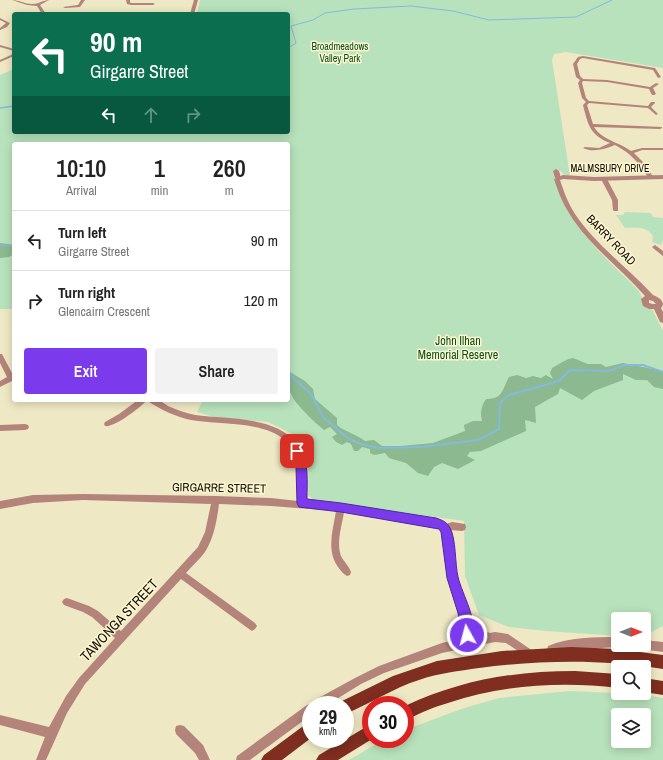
<!DOCTYPE html>
<html lang="en">
<head>
<meta charset="utf-8">
<style>
  :root { --surface:#fff; --page:#f2f2f2; --text:#222; --muted:#767676; --line:#e0e0e0; --accent:#7c3aed }
  body { margin:0; font-family:"Archivo Narrow",sans-serif; background:var(--page); color:var(--text); height:100vh; display:flex; flex-direction:column; font-size:15px; white-space:nowrap }
  * { box-sizing:border-box; margin:0 }
  p { font-size:13px; color:var(--muted) }
  .icon { flex:none; width:22px; height:22px; fill:none; stroke:currentColor; stroke-width:2; stroke-linecap:round; stroke-linejoin:round }
  .map { position:relative; flex:1; overflow:hidden }
  .sheet { position:absolute; left:12px; top:142px; width:278px; height:260px; display:flex; flex-direction:column; background:var(--surface); border-radius:4px; box-shadow:0 2px 10px #0003 }
  .sheet>* { flex:none }
  .top-card { position:absolute; left:12px; top:12px; width:278px; height:122px; border-radius:4px; box-shadow:0 2px 10px #0003; background:#0b6e4f; color:#fff; overflow:hidden }
  .needle { width:26px; rotate:90deg }
  .fabs { position:absolute; left:611px; top:612px; display:grid; gap:8px }
  .fabs a { display:grid; place-items:center; width:40px; height:40px; border-radius:4px; background:var(--surface); box-shadow:0 2px 10px #0003; font-size:20px }
  .speed { position:absolute; left:302px; top:696px; display:flex; gap:8px; font-size:20px; font-weight:700; text-align:center }
  .speed>* { display:grid; place-content:center; width:52px; height:52px; border-radius:50%; background:var(--surface); box-shadow:0 2px 10px #0003; line-height:1 }
  .speed small { font-size:10px; font-weight:400 }
  .speed .limit { border:6px solid #d22; background:#fff; color:#111 }
  .pin { position:absolute; display:grid; place-items:center; width:34px; height:34px; color:#fff; margin:-17px; border-radius:8px; box-shadow:0 2px 6px #0006 }
  .me { position:absolute; width:44px; margin:-22px; rotate:353deg; stroke-linejoin:round; filter:drop-shadow(0 0 3px #0008) }
  .turn { display:flex; align-items:center; gap:14px; height:84px; padding:0 12px; font-size:18px }
  .turn .icon { width:52px; height:52px; stroke-width:2.5 }
  .turn b { display:block; font-size:28px; line-height:34px }
  .lanes { display:flex; align-items:center; height:38px; padding:0 12px; background:#0003; justify-content:center; gap:20px; direction:ltr }
  .lanes .off { opacity:.35 }
  .eta { display:flex; justify-content:space-evenly; align-items:center; height:68px; text-align:center }
  .eta b { font-size:24px; font-weight:600; line-height:28px }
  .cta { display:flex; gap:8px; margin-top:auto; padding:8px 12px }
  .cta a { flex:1; height:46px; border-radius:4px; background:var(--accent); color:#fff; font-size:16px; font-weight:600; line-height:46px; text-align:center }
  .cta a+a { background:var(--page); color:var(--text) }
  ul { padding:0; list-style:none }
  li { display:flex; align-items:center; gap:12px; height:60px; padding:0 12px; border-top:1px solid var(--line) }
  li div { flex:1 }
  li b { display:block; font-size:15px }
  li em { font-style:normal }
  .map>svg:first-child { display:block }
</style>
</head>
<body>
<div class="map">
<svg width="663" height="760" viewBox="0 0 663 760">
  <rect width="100%" height="100%" fill="#efe8c4"/>
  <g fill="#b8e2bb" fill-rule="evenodd">
    <path d="M200,0H663V68L566,52L554,54L552,60L570,176L563,174L561,171L553,170C563,222 603,255 638,290L642,297V302L652,309L663,331V626L644,636V619H618V636L546,631L509,627L479,615L465,576L464,521L314,500L308,495L309,455L299,437L268,422L214,417L197,412L203,400H288V144H14V309H0V75L14,69V132H288V14H197Z"/>
    <path d="M625,212L651,213L653,217L663,218V240L661,245L652,242L653,236C646,226 637,228 625,228L616,215H623Z"/>
    <path d="M570,691L639,694L663,698V760H349L385,739H405V730L464,708L499,698ZM618,715H644V741H618Z"/>
  </g>
  <g fill="#8cb990">
    <polygon points="0,243 14,245 14,254 9,257 0,258"/>
    <path d="M573,358L588,364H601L606,367L623,363L663,371V389L654,387L647,380H636L623,374V380L594,391L582,400L560,388L558,394L535,407L536,423L525,420L526,431L481,451L470,452L467,456L475,460L458,469L442,463L434,467L428,476L418,473L406,463L389,458L385,453L374,455L370,453V449L362,447L358,451H354L351,444L347,442L342,445L336,442L332,437L337,434L330,427L324,430C316,424 301,409 295,401C292,397 292,393 288,391V371L305,381L313,389L315,399L337,418V425C345,432 356,434 365,441L374,440L382,446H400L433,443L465,431L464,425L473,421H482C480,412 481,407 486,399C503,399 502,390 509,377L517,375L526,378L533,376L541,378L546,375L553,379L550,373L552,368C560,364 564,360 573,358Z"/>
  </g>
  <g fill="none" stroke-linecap="round" stroke-linejoin="round">
    <polyline stroke="#84badd" stroke-width="1" points="288,48 296,43 291,26 313,20 325,13 354,9 411,6 453,11 489,20 576,17 612,0"/>
    <g stroke="#84badd" stroke-width="1.5">
      <polyline points="0,108 14,106"/>
      <polyline points="0,245 14,247"/>
    </g>
    <polyline stroke="#84badd" stroke-width="2" points="288,373 311,394 323,417 349,439 361,444 379,448 420,447 478,440 499,429 500,403 509,395 559,381 570,370 609,371 625,365 643,365 663,372"/>
    <g fill="#b4847a" fill-rule="evenodd">
      <path d="M12,0C19,0 25,4 32,4C39,4 43,0 49,0L40,5L46,14H42L37,6L27,5Z"/>
      <polygon points="81,0 85,0 80,7 65,8 63,7 78,5"/>
      <polygon points="126,0 130,0 130,2 131,3 153,3 155,4 153,5 131,5 127,4"/>
      <polygon points="194,0 198,0 194,14 190,14"/>
      <polygon points="100,12 101,14 96,14"/>
      <polygon points="0,18 10,23 7,27 0,30 0,28 6,23 0,20"/>
      <polygon points="0,45 14,49 14,51 0,47"/>
      <polygon points="13,54 14,54 14,56 0,62 0,60"/>
      <path d="M583,56L655,68L661,77L658,78L653,70L583,58L580,59L577,64L580,76L583,79L607,80L650,87L656,83L659,84L653,88L656,94L654,95H652L649,89L607,82L583,81L582,83L586,98L589,101L648,106L651,102H655V103L651,107L658,114L656,115L648,108L589,103L587,105L593,124L662,127V128L660,129L594,127C602,140 619,142 631,151L642,148H663V150H642L634,153L643,162L654,178L653,179H649C639,163 632,154 615,145C605,149 593,153 583,148L585,147L599,148L610,143C590,135 588,125 583,105L586,102L582,98L578,83L580,80L576,77L573,64L578,57Z"/>
      <polygon points="556,169 559,171 561,178 560,179 555,178 553,171"/>
      <polygon points="604,177 607,179 618,200 618,211 614,211 613,210 612,200 601,179"/>
      <polygon points="655,245 663,251 663,256 653,248 652,247"/>
      <polygon points="0,354 2,354 13,375 14,374 14,380 0,387 0,381 7,377 0,363"/>
      <path d="M138,400H147C141,407 114,428 105,426L104,424L105,422L119,414Z"/>
      <path d="M148,400C151,400 155,399 158,400C161,401 165,404 168,406C177,410 185,413 195,415C231,420 291,414 304,459C308,472 307,487 306,501L341,504L436,519L446,524L452,522L465,524L466,527L465,530L462,531L450,530L456,578L468,611L479,629L490,633L495,632L508,634L533,651L535,654L533,657L530,659L506,643L495,642L442,653L384,673L361,684L327,705H311V715L250,760H236L237,756L307,705L312,704L313,701L355,678L379,666L442,643L455,640L462,633L461,621L462,619L448,578L442,532L439,529L435,527L344,512C342,526 336,542 341,556C344,562 349,566 351,572L350,575L347,576C343,574 341,571 338,567C326,550 333,530 336,511L271,506L219,504C217,520 214,538 205,552C200,559 192,566 186,573L255,623L257,626L255,629L252,631L249,629L181,579L85,684L67,713L46,760H36L45,737L0,725V715L49,727L66,696L79,678L115,638L92,617L83,612L64,605L62,602L64,599L67,598L89,606L98,611L121,631L198,547L205,532L211,504L83,500L33,503L0,509V501L33,495L83,494L216,496L271,498L298,501C299,487 300,472 296,458C285,418 223,426 191,420C176,417 162,410 149,402Z"/>
      <polygon points="25,424 28,425 29,427 28,429 25,430 0,431 0,425"/>
      <polygon points="180,725 184,726 203,745 210,760 199,760 195,753 176,734 175,730 176,726"/>
    </g>
    <g fill="#b4847a" fill-rule="evenodd">
      <path d="M563,175L594,177L663,175V179L594,181L563,179L560,180C564,192 568,203 575,214C596,245 628,268 653,295C657,297 663,299 663,305L661,308L663,312V323L660,322L654,309H649L643,306L641,299L645,296C621,268 588,245 569,213C562,202 558,191 554,179ZM649,300L653,301L656,304H653L649,303Z"/>
      <path d="M618,637V645H622L618,647L585,649L552,655L548,654L547,650L548,646C569,637 595,637 618,637Z"/>
      <polygon points="644,640 663,642 663,652 640,649 639,645 644,645"/>
    </g>
    <g fill="#7f2e20" fill-rule="evenodd">
      <path d="M571,647L617,649L663,655V669C601,659 541,660 479,668C459,671 439,673 419,680C393,688 370,704 345,714V705H339L340,702L393,676L437,661L502,651Z"/>
      <path d="M575,671L618,674V688C561,681 502,685 448,703C433,707 419,714 405,720V706C461,680 514,671 575,671Z"/>
      <polygon points="644,678 663,681 663,695 644,692"/>
      <polygon points="311,722 311,738 282,760 261,760 264,755 306,724"/>
      <polygon points="371,724 372,739 338,760 316,760 319,755"/>
    </g>
  </g>
  <path fill="#7c3aed" stroke="#51269a" d="M297,447L301,448C309,464 307,482 307,499L341,503L436,518C442,520 447,522 450,528C456,538 455,564 458,577C462,594 479,622 472,639L467,641L463,639L458,613L447,578L441,532L439,529L341,512L299,507L297,503L296,467L292,451L294,448Z"/>
  <g text-anchor="middle" dominant-baseline="central" stroke-width="3" stroke-linejoin="round" paint-order="stroke">
    <g font-size="10" fill="#094f1a" stroke="#fdf6d1">
      <text x="340" y="46">Broadmeadows<tspan x="340" dy="12">Valley Park</tspan></text>
    </g>
    <g font-size="10" fill="#120f04" stroke="#fdf6d1">
      <text x="610" y="168">MALMSBURY DRIVE</text>
    </g>
    <g font-size="12" fill="#120f04" stroke="#fdf6d1">
      <text transform="translate(611 240) rotate(46)">BARRY ROAD</text>
      <text transform="translate(219 488) rotate(1)">GIRGARRE STREET</text>
    </g>
    <g font-size="12" fill="#094f1a" stroke="#fdf6d1">
      <text x="458" y="341">John Ilhan<tspan x="458" dy="14">Memorial Reserve</tspan></text>
    </g>
    <g font-size="14" fill="#120f04" stroke="#fdf6d1">
      <text transform="translate(119 620) rotate(-47)">TAWONGA STREET</text>
    </g>
  </g>
</svg>
<div class="fabs">
<a><svg class="needle" viewBox="-14 -14 28 28"><path d="M0-13l5 13h-10z" fill="#e53935"/><path d="M0 13l5-13h-10z" fill="#767676"/></svg></a>
<a><svg class="icon" aria-label="search" viewBox="0 0 24 24"><circle cx="10" cy="10" r="6"/><path d="M15 15l6 6"/></svg></a>
<a><svg class="icon" aria-label="layers" viewBox="0 0 24 24"><path d="M12 4l9 5-9 5-9-5zM3 14l9 5 9-5"/></svg></a>
</div>
<div class="speed"><div>29<small>km/h</small></div><div class="limit">30</div></div>
<div class="pin" style="left:297px;top:451px;background:#d93025"><svg class="icon" aria-label="arrive" viewBox="0 0 24 24"><path d="M6 21V4h12l-3 4 3 4H6"/></svg></div>
<svg class="me" style="left:467px;top:635px" viewBox="-20 -20 40 40"><circle r="17" fill="#7c3aed" stroke="#fff" stroke-width="3"/><path d="M0-11L8 9 0 5-8 9z" fill="#fff"/></svg>
<div class="top-card">
<div class="turn"><svg class="icon" aria-label="left" viewBox="0 0 24 24"><path d="M17 20v-9H6M10 6l-5 5 5 5"/></svg><div><b>90 m</b>Girgarre Street</div></div>
<div class="lanes"><svg class="icon" aria-label="left" viewBox="0 0 24 24"><path d="M17 20v-9H6M10 6l-5 5 5 5"/></svg><svg class="icon off" aria-label="ahead" viewBox="0 0 24 24"><path d="M12 20V5M6 11l6-6 6 6"/></svg><svg class="icon off" aria-label="right" viewBox="0 0 24 24"><path d="M7 20v-9h11M14 6l5 5-5 5"/></svg></div>
</div>
<section class="sheet">
<div class="eta">
<div><b>10:10</b><p>Arrival</p></div>
<div><b>1</b><p>min</p></div>
<div><b>260</b><p>m</p></div>
</div>
<ul>
<li><svg class="icon" aria-label="left" viewBox="0 0 24 24"><path d="M17 20v-9H6M10 6l-5 5 5 5"/></svg><div><b>Turn left</b><p>Girgarre Street</p></div><em>90 m</em></li>
<li><svg class="icon" aria-label="right" viewBox="0 0 24 24"><path d="M7 20v-9h11M14 6l5 5-5 5"/></svg><div><b>Turn right</b><p>Glencairn Crescent</p></div><em>120 m</em></li>
</ul>
<div class="cta"><a>Exit</a><a>Share</a></div>
</section>
</div>
</body>
</html>
